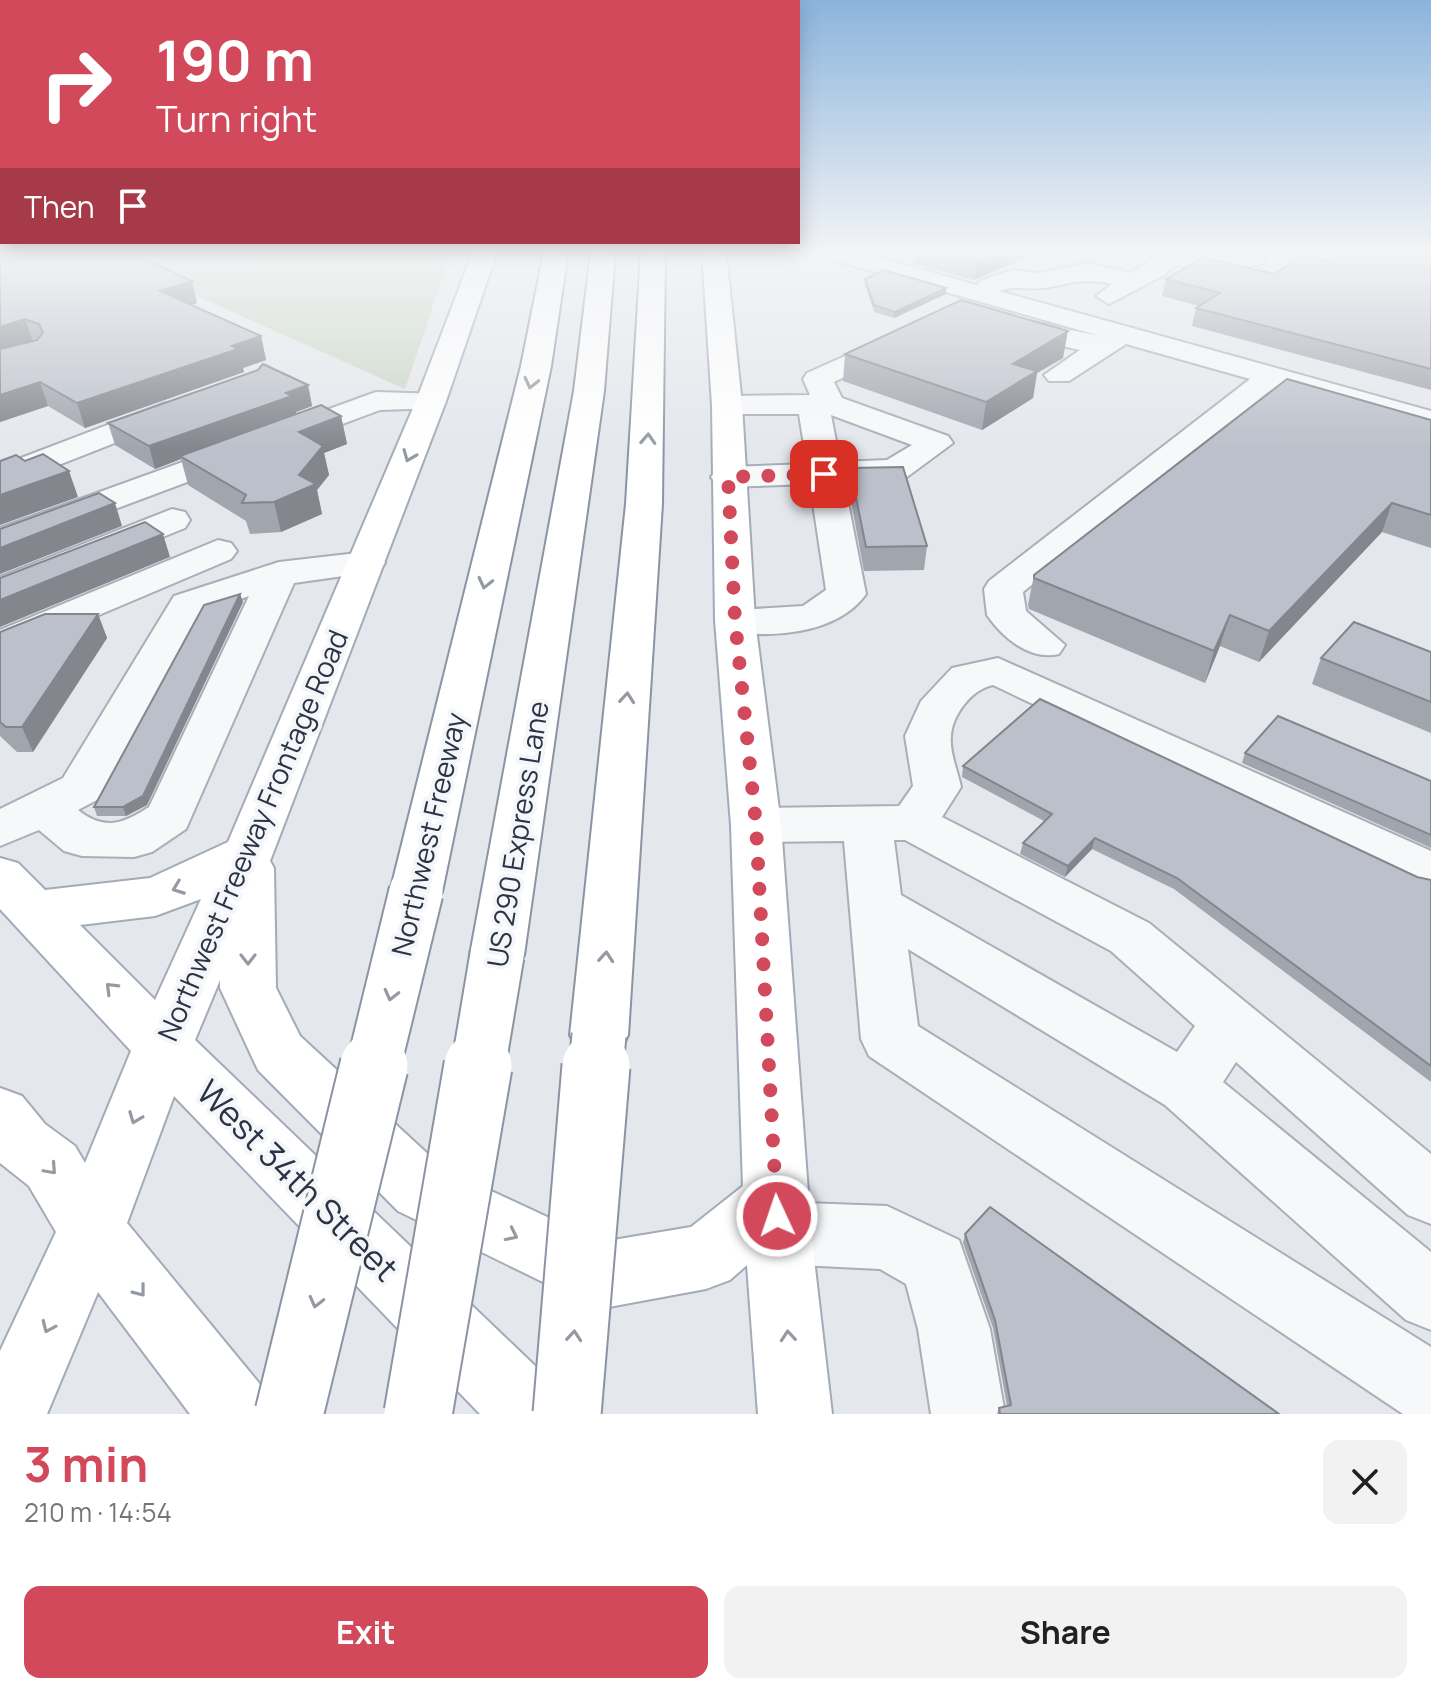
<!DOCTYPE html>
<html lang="en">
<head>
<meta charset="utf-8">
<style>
  :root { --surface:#fff; --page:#f2f2f2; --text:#202124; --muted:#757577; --accent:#d1495b }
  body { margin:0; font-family:Manrope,sans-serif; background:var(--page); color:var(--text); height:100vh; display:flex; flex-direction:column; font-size:30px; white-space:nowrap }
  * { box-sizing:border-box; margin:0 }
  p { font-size:26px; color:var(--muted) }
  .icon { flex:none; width:44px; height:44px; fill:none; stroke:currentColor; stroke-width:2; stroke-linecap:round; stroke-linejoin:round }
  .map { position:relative; height:1414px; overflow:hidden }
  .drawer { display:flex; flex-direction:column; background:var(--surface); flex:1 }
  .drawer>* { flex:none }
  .banner { position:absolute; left:0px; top:0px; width:800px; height:244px; box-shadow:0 4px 20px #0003; background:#d1495b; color:#fff; overflow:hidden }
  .pin { position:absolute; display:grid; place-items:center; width:68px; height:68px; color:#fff; margin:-34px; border-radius:16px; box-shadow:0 4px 12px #0006 }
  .me { position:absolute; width:88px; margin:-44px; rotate:357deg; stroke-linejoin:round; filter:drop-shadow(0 0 6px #0008) }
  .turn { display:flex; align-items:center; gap:28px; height:168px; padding:0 24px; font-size:36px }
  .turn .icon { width:104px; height:104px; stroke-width:2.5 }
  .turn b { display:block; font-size:56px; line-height:68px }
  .then { display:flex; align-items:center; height:76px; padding:0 24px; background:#0003; gap:16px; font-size:30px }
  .round { display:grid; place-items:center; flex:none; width:84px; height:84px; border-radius:16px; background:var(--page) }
  .head { display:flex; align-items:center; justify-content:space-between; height:136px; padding:0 24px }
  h1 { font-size:48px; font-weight:700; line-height:60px; color:var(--accent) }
  .cta { display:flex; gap:16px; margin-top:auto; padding:16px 24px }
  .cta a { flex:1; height:92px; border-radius:16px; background:var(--accent); color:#fff; font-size:32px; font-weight:700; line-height:92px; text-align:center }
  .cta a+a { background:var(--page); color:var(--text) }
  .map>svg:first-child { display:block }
</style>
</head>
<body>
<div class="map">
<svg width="1431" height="1414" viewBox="0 0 1431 1414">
  <rect width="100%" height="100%" fill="#e4e7ec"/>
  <polygon fill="#c9d6c5" points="98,252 451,252 405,389"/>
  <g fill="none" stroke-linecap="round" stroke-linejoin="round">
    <g stroke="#a9aeb7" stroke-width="4">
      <g id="minor">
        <path d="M820,252H858L977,285L980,281L1012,270L1040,273L1086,263L1132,273L1160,252L1231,257L1242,252H1266L1263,263L1231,271L1174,265L1166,274L1109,304L1096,296L1112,284C1080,277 1073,284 1043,288C1027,290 1015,285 999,291L1431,411V430L1277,387L1023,592L1026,611L1065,645L1059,654C1030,661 1003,638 987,615L984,589L989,581L1250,379L1126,344L1069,381H1049L1044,375L1080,350L998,331L994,325L998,319L1008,317L1100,336L823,257Z"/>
        <path d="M899,332L909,334L913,340L909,346L834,382L842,398L948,436L953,443L907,477L844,482L866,594C837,635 766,640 721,629L715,620L721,611L803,606L826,590L810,484L728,487L716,484L711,477L716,470L728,467L807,464L799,414H727L716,412L712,405L716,398L727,396L810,395L803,379L807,373ZM831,415L912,445L887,460L840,462Z"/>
        <polygon points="376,392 442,394 446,401 442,408 380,410 0,552 0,528"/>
        <polygon points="165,403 176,405 181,412 176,419 0,488 0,466"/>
        <polygon points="172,509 185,512 190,520 185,528 0,603 0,577"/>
        <polygon points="218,540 231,543 237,551 231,559 0,657 0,630"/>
        <path d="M366,552L379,555L385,563L379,571L294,583L186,829L152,852L134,857L82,856L64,851L39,830L0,846V809L63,778L174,596L279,562ZM249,596L149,807C123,824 105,831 78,810L97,800L203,612Z"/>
        <path d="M998,658L1431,851V890L1413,885L993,685C972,689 952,715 951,736C949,751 958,772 961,787L942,817L1149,923L1431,1154V1224L1408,1215L1236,1062L1223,1082L1431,1252V1330L1406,1320L1165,1105L908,949L918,1026L1431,1347V1414H1403L869,1056L861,1039L844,841L756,842L739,837L731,825L739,813L756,808L899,806L913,786L905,736L921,701L952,668ZM894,840H905L1111,951L1195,1026L1177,1052L901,895Z"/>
        <polygon points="778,1202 887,1206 959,1240 990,1329 1005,1414 931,1414 918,1329 906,1284 880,1269 778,1264 754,1255 745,1233 754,1211"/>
      </g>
    </g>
    <g stroke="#a3abb8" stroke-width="4">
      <path id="major" d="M473,252H497L446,401L270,861L274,868L276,988L300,1036L444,1169L601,1242L691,1227L743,1186L731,825L715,620L712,405L702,252H726L742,405L755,620L781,825L811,1233L832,1414H758L747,1265L730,1280L706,1289L598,1309L398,1211L258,1070L220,988V980L195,1040L558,1388L569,1414H480L174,1096L127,1223L263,1388L274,1414H190L98,1292L47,1414H0V1351L56,1232L29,1186L0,1163V1088L22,1096L45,1124L75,1146L85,1163L131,1051L0,909V858L18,863L45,890L150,878L228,842L416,401ZM201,899L155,1000L80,925L155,916Z"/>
    </g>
    <g stroke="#8b94a3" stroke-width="4">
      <g id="highway">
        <polygon points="544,252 568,252 551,366 442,892 434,905 416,911 398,905 390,892 521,366"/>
        <polygon points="591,252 615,252 604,391 524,955 516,970 497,976 478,970 470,955 574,391"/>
        <polygon points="641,252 665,252 662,504 628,1035 620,1052 599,1059 578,1052 570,1035 626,504"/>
      </g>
    </g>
    <use href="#minor" fill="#f7f8fa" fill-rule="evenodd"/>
    <use href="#major" fill="#fff" fill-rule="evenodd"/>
    <use href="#highway" fill="#fff" fill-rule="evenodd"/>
    <g stroke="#8b94a3" stroke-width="57" stroke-linecap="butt">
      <g id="highway-bridge-far1">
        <polyline points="373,1068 416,892"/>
        <polyline points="478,1068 497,955"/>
        <polyline points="596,1068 599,1035"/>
      </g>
    </g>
    <g stroke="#8b94a3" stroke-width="71" stroke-linecap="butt">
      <g id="highway-bridge">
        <polyline points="289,1414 374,1066"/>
        <polyline points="418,1414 478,1066"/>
        <polyline points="567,1414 596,1066"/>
      </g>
    </g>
    <use href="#highway-bridge-far1" stroke="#fff" stroke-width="53"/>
    <use href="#highway-bridge" stroke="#fff" stroke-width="67"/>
  </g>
  <g fill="#a1a5ae">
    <polygon points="0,252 197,303 191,305 261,336 266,360 243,368 244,372 85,428 48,406 0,422"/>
    <polygon points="907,252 1032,252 1032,255 974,280 913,264 914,254"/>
    <polygon points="1431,252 1431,390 1192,326 1196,308 1199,306 1162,296 1166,279 1274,274 1328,261"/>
    <polygon points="865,279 946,288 946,294 894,318 874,312 865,285"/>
    <polygon points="845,354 1063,358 1037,373 1033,398 982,430 843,381"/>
    <polygon points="308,385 312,406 296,412 296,414 341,416 347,444 324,453 329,475 317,490 322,514 281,532 250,534 246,521 188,485 181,459 155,469 115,445 108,423"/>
    <polygon points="1431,420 1431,548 1382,532 1259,662 1220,646 1205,683 1029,609 1028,605 1034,575"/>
    <polygon points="850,468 927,546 924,570 864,571 849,491"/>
    <polygon points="240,594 243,602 147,805 126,816 97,816 94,807"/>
    <polygon points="98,614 107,638 33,752 17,752 0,736 0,632"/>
    <polygon points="1431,652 1431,733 1312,684 1321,658"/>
    <polygon points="1245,753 1431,781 1431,848 1242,763"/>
    <polygon points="963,766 1431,880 1431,1082 1174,889 1092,849 1065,877 1020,854 1023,843 1044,821 962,777"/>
    <polygon points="965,1234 1279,1414 997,1414 999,1408 1007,1406 993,1328 963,1243"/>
  </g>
  <g fill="#83868d">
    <polygon points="1004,252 1032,252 1032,255 974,280 976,263"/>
    <polygon points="192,281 197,303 166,313 160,291"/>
    <polygon points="946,288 946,294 894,318 895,312"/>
    <polygon points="25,319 33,342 0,352 0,327"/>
    <polygon points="1068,331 1063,358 1037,373 1033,398 982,430 986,402 1013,364"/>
    <polygon points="261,336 266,360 243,368 244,372 85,428 77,403"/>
    <polygon points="40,382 48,406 0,422 0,395"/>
    <polygon points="308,385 312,406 296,412 297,417 180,456 181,459 155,469 149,446"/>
    <polygon points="341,416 347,444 324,453 329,475 317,490 322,514 281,532 274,502 299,475 299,432"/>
    <polygon points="69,471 78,497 0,525 0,495"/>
    <polygon points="115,503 122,526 0,574 0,548"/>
    <polygon points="1392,503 1382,532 1259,662 1269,631"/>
    <polygon points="163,534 170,557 0,627 0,600"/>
    <polygon points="240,594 243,602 147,805 126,816 123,807"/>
    <polygon points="98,614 107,638 33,752 22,727"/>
    <polygon points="1230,615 1220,646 1205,683 1214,651"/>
    <polygon points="1095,838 1092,849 1065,877 1068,866"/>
  </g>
  <g fill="#bbc0ca" stroke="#83868d" stroke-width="2">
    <polygon points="0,252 128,252 192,281 160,291 261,336 232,346 238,349 77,403 40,382 0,395 0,349 37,340 43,333 39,324 25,319 0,327"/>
    <polygon points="930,252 1004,252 976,263"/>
    <polygon points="1344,252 1431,252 1431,369 1196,308 1220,293 1166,279 1204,257 1274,274 1303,256 1328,261"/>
    <polygon points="884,270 946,288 895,312 874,305 865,279"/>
    <polygon points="961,300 1068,331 1013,364 1037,371 986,402 845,354"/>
    <polygon points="263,364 308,385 286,393 292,396 149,446 108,423 258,370"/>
    <polygon points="1287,379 1431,420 1431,515 1392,503 1269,631 1230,615 1214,651 1034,578 1034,575"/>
    <polygon points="321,405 341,416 299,432 323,446 299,475 316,484 274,502 242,503 246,495 180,456"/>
    <polygon points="43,454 69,471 0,495 0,461 16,455 25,461"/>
    <polygon points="903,467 927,546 866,547 850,468"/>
    <polygon points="99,493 115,503 0,548 0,529"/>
    <polygon points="145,522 163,534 0,600 0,578"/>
    <polygon points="240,594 143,796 123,807 94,807 204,605"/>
    <polygon points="45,614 98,614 22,727 6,727 0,722 0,632"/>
    <polygon points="1354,622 1431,652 1431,702 1321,658"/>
    <polygon points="1040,699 1417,877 1431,880 1431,1066 1177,878 1095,838 1068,866 1023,843 1052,814 963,766"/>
    <polygon points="1278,716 1431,781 1431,835 1245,753"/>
    <polygon points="990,1207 1279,1414 1000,1414 999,1408 1011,1405 995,1320 965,1234"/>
  </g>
  <defs><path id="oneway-chevron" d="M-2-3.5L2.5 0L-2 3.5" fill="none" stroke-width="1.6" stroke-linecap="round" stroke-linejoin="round" transform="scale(2)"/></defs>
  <g stroke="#959aa2">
    <use href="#oneway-chevron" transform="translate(531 383) rotate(103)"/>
    <use href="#oneway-chevron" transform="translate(648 439) rotate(-87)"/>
    <use href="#oneway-chevron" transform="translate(409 456) rotate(112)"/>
    <use href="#oneway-chevron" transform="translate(485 583) rotate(103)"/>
    <use href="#oneway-chevron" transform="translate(627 698) rotate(-85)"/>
    <use href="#oneway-chevron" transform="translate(178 888) rotate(159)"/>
    <use href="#oneway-chevron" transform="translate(606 957) rotate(-85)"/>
    <use href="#oneway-chevron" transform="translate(248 959) rotate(90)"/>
    <use href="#oneway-chevron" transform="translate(111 988) rotate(-135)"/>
    <use href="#oneway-chevron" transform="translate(391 995) rotate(104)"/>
    <use href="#oneway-chevron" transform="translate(135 1118) rotate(111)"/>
    <use href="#oneway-chevron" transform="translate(51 1169) rotate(48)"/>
    <use href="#oneway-chevron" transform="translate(512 1235) rotate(26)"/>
    <use href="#oneway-chevron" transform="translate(140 1291) rotate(52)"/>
    <use href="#oneway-chevron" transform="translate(316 1302) rotate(104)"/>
    <use href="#oneway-chevron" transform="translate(48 1327) rotate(114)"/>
    <use href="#oneway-chevron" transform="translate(574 1336) rotate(-85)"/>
    <use href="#oneway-chevron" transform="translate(788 1336) rotate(-95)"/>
  </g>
  <linearGradient id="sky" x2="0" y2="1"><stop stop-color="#8bb4dd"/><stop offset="0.56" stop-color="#f3f4f6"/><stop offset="1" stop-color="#f3f4f6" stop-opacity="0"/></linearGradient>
  <rect width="1431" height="450" fill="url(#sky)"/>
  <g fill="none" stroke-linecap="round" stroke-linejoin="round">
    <polyline stroke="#d1495b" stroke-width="14" stroke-dasharray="0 25.2" points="777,1216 756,825 735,620 728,477 824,474"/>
  </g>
  <g text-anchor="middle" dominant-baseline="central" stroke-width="8" stroke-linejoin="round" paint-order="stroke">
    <g font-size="28" fill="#2b3445" stroke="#f4f6f9">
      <text transform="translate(428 834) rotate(-77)">Northwest Freeway</text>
      <text transform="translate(517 834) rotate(-81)">US 290 Express Lane</text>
      <text transform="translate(252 835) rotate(-67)">Northwest Freeway Frontage Road</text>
    </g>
    <g font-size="34" fill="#2b3445" stroke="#f4f6f9">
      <text transform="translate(298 1180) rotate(45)">West 34th Street</text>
    </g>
  </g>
</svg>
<div class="pin" style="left:824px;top:474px;background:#d93025"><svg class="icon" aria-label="arrive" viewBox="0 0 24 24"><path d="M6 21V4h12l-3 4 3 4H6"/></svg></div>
<svg class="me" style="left:777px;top:1216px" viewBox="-20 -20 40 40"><circle r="17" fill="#d1495b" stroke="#fff" stroke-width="3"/><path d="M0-11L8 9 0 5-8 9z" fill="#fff"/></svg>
<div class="banner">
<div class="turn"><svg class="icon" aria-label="right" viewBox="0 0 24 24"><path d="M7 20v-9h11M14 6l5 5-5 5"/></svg><div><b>190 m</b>Turn right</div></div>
<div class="then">Then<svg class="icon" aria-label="arrive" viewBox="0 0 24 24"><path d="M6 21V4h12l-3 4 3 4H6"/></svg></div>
</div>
</div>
<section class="drawer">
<div class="head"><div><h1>3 min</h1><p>210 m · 14:54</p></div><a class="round"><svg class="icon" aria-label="close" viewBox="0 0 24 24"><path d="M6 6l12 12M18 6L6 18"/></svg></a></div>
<div class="cta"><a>Exit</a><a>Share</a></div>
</section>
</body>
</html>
